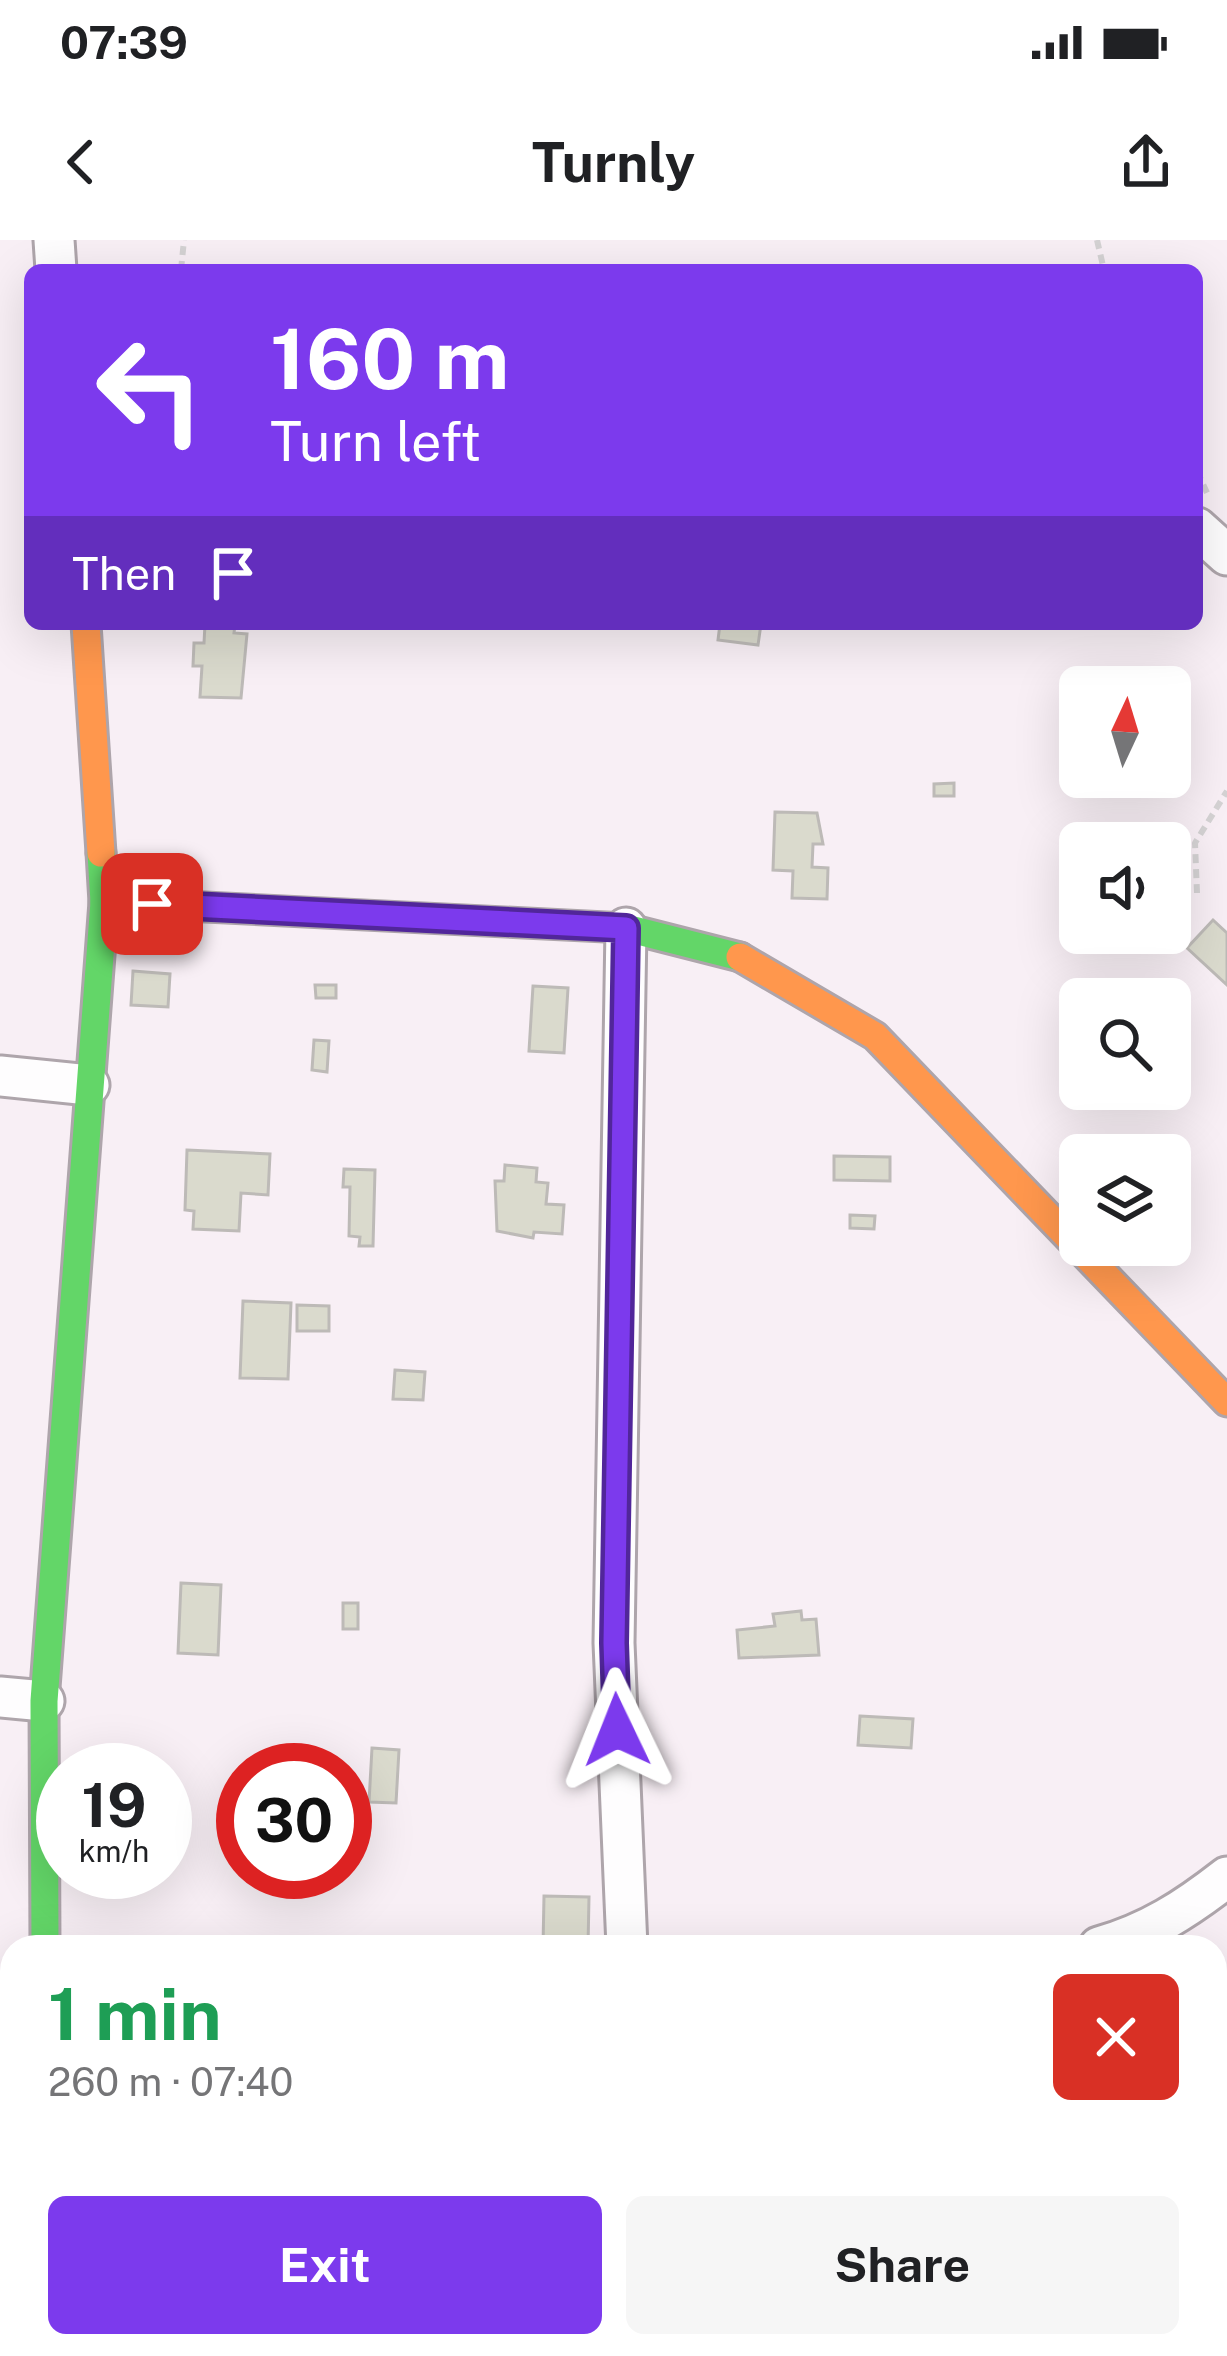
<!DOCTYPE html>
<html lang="en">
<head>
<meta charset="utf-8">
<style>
  :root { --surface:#fff; --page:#f6f6f6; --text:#202124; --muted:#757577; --accent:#7c3aed }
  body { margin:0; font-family:"Public Sans",sans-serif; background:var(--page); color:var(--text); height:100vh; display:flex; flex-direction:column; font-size:45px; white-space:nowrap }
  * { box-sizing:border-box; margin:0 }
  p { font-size:39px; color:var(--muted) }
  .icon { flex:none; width:66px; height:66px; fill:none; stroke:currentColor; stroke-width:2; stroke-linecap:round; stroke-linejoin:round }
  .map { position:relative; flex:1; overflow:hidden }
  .drawer { position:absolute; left:0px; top:1695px; width:1227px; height:423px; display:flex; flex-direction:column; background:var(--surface); border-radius:36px 36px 0 0; box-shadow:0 12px 48px #0002 }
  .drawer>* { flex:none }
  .guide { position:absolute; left:24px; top:24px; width:1179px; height:366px; border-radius:18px; box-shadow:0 12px 48px #0002; background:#7c3aed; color:#fff; overflow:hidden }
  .needle { width:78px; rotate:4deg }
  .controls { position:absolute; left:1059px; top:426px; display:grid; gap:24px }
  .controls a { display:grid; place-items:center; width:132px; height:132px; border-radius:18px; background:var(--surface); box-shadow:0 12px 48px #0002; font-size:60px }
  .speed { position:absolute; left:36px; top:1503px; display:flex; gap:24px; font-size:60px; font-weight:700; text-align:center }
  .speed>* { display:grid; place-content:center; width:156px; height:156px; border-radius:50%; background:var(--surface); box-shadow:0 12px 48px #0002; line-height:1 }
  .speed small { font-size:30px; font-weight:400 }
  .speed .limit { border:18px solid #d22; background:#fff; color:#111 }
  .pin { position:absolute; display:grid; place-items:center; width:102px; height:102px; color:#fff; margin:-51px; border-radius:24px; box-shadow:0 6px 18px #0006 }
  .me { position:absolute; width:132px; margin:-66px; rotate:358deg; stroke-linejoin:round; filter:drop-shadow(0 0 9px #0008) }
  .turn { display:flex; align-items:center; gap:42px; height:252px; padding:0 48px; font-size:54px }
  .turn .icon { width:156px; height:156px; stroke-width:2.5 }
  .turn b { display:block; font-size:84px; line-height:102px }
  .then { display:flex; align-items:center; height:114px; padding:0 48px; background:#0003; gap:24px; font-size:45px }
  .round { display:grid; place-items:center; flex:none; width:126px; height:126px; border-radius:18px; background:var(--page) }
  .summary { display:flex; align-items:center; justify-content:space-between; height:204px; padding:0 48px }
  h1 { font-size:72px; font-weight:700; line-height:90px; color:#1e9e55 }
  .primary-button { display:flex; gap:24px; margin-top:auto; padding:24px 48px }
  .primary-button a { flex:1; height:138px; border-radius:18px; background:var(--accent); color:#fff; font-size:48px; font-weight:700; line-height:138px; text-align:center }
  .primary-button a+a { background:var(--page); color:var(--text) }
  .status { display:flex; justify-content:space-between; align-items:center; height:84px; padding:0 60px; background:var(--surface); direction:ltr }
  .status svg { height:33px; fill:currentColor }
  header { display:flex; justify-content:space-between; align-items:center; height:156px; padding:0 48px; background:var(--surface); font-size:54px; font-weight:700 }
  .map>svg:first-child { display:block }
</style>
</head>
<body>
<div class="status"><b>07:39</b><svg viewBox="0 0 49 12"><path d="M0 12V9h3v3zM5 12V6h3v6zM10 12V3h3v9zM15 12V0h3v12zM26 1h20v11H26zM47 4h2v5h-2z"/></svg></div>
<header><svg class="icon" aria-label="back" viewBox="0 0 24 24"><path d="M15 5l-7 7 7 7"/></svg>Turnly<svg class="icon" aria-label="share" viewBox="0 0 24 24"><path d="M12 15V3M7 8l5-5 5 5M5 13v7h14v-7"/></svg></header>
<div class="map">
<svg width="1227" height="2116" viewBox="0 0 1227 2116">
  <rect width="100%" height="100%" fill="#f8eff5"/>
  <g fill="#dadacd" stroke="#bdbab7" stroke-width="3">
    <polygon points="205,384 235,385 234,393 247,394 241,458 200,457 202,426 193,426 194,403 204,403"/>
    <polygon points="720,384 761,384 758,405 718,400"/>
    <polygon points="954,543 954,556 934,556 934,544"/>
    <polygon points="775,572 817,573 823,604 813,604 812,627 828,628 827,659 792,658 793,631 773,630"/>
    <polygon points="1213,680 1227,693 1227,745 1187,708"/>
    <polygon points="133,731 170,734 168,767 131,765"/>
    <polygon points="315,745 336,745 336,758 316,758"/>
    <polygon points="533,746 568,748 564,813 529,811"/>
    <polygon points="314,800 329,801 327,832 312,830"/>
    <polygon points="187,910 270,914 268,955 241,953 239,991 193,989 194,971 185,970"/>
    <polygon points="834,916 890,917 890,941 834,940"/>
    <polygon points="505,925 537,928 536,942 548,943 546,964 564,965 562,994 534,992 533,998 497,991 495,941 504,941"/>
    <polygon points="344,929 375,930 373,1006 359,1006 360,997 349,996 350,947 343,947"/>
    <polygon points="850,975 875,976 874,989 850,988"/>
    <polygon points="243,1061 291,1063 288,1139 240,1138"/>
    <polygon points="297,1065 329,1066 329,1091 297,1091"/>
    <polygon points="395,1130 425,1132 423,1160 393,1159"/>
    <polygon points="181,1343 221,1345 218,1415 178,1413"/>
    <rect x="343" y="1363" width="15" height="26"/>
    <polygon points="801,1371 802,1380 816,1379 819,1415 739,1418 737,1390 775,1386 773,1374"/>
    <polygon points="860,1476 913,1479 911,1508 858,1505"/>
    <polygon points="372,1508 399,1510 396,1563 369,1562"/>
    <polygon points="544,1656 589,1657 588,1707 543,1707"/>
    <polygon points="1227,1880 1227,1909 1215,1915 1215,1886"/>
  </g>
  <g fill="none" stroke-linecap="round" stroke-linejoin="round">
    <g stroke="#aea5ab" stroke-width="45">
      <g id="street">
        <polyline points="54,0 56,30"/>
        <polyline points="1197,288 1227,315"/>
        <polyline points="626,688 614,1403 627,1707"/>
        <polyline points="0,836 89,845"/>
        <polyline points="0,1457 44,1461"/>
        <path d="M1099,1707C1149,1693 1186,1669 1227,1637"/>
        <polyline points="644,2106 647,2116"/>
        <polyline points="45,2116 45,2106"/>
      </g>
    </g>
    <g stroke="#aea5ab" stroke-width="33">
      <g id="fast">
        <polyline points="104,662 626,688 740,717"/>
        <polyline points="45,1707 44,1461 104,662 101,613"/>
      </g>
    </g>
    <g stroke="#aea5ab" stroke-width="33">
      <g id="slow">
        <polyline points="86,384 101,613"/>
        <polyline points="740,717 875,796 1227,1162"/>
      </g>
    </g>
    <g stroke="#d4d2d3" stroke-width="6" stroke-dasharray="9 6" stroke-linecap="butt">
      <polyline points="1097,0 1104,30"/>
      <polyline points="181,30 184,0"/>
      <polyline points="1197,231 1208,255"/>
      <polyline points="1197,653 1195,603 1227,551"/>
      <polyline points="336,2116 344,2108"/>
    </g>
    <use href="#street" stroke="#fefdfe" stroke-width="39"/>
    <use href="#fast" stroke="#63d668" stroke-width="27"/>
    <use href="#slow" stroke="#ff974d" stroke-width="27"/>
  </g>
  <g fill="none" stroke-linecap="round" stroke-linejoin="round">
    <g stroke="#51269a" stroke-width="30">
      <polyline id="route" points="152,664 626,688 614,1403 617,1490"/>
    </g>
    <use href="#route" stroke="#7c3aed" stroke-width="21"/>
  </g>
</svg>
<div class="controls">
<a><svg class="needle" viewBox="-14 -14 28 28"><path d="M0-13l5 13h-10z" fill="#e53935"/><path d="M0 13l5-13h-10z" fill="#757577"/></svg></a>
<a><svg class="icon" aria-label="sound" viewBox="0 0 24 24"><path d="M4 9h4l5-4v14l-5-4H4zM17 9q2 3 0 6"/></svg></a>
<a><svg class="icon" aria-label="search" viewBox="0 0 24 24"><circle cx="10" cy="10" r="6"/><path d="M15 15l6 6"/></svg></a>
<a><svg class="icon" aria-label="layers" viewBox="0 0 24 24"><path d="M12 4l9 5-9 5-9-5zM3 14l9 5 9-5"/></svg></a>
</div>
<div class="speed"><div>19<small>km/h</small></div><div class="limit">30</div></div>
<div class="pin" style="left:152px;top:664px;background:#d93025"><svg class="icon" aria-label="arrive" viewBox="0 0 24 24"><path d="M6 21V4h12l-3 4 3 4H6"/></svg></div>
<svg class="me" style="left:617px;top:1490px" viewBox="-20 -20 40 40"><path d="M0-17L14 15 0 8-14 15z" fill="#7c3aed" stroke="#fff" stroke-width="4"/></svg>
<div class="guide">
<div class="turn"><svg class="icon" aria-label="left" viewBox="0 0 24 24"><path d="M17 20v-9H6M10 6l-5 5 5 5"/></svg><div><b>160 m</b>Turn left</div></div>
<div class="then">Then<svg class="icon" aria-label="arrive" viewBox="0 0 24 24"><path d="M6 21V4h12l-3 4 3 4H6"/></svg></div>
</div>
<section class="drawer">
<div class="summary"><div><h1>1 min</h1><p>260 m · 07:40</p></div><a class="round" style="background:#d93025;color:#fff"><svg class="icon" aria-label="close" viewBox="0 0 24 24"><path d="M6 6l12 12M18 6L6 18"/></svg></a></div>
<div class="primary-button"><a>Exit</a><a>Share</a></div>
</section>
</div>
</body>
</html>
